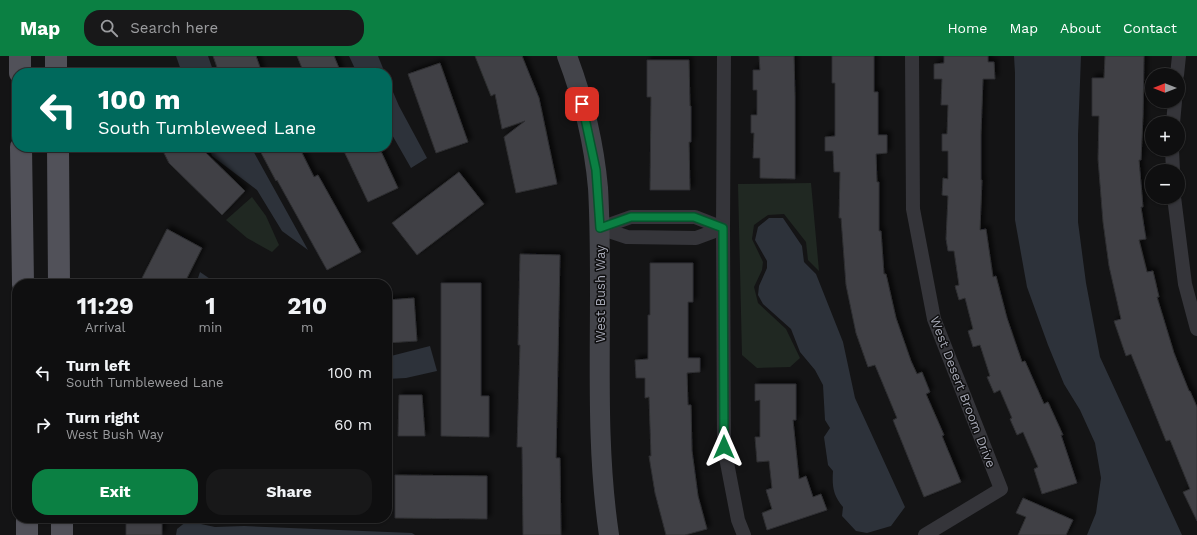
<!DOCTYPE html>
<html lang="en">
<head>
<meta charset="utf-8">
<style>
  :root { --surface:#0f0f10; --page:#181819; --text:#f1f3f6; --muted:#9b9c9f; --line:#2f2f30; --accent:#0b8043 }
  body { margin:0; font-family:"Work Sans",sans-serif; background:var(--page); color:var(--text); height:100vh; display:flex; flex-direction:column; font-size:15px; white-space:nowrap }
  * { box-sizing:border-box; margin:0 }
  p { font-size:13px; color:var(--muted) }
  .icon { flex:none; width:22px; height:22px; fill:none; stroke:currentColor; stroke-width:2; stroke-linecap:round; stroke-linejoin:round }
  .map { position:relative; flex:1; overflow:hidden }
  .drawer { position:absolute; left:12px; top:223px; width:380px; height:244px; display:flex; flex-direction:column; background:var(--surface); border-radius:16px; box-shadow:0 1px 3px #0004,0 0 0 1px var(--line) }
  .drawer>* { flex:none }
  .hud { position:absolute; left:12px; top:12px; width:380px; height:84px; border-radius:16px; box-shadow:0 1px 3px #0004,0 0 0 1px var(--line); background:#00695c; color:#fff; overflow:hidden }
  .needle { width:26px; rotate:270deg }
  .buttons { position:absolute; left:1145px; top:12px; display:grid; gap:8px }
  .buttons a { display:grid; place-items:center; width:40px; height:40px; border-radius:50%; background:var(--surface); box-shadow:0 1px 3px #0004,0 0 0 1px var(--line); font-size:20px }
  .pin { position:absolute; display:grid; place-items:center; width:34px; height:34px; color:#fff; margin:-17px; border-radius:8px; box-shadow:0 2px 6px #0006 }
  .me { position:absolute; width:44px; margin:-22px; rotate:0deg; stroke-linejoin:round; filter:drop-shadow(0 0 3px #0008) }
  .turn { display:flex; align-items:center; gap:14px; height:84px; padding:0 20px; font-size:18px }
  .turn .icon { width:52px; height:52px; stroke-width:2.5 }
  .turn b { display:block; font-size:28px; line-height:34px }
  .eta { display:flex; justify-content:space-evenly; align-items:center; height:68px; text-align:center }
  .eta b { font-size:24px; font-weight:700; line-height:28px }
  .button { display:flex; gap:8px; margin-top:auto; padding:8px 20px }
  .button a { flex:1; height:46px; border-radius:16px; background:var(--accent); color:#fff; font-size:16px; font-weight:700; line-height:46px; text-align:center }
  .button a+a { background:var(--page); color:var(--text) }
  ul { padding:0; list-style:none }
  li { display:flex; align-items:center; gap:12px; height:52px; padding:0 20px }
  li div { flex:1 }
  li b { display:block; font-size:15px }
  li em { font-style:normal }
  header { display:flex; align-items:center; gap:24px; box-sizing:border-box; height:56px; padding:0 20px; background:var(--accent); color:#fff }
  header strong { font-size:19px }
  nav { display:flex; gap:22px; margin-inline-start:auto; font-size:14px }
  .search { width:280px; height:36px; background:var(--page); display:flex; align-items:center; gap:10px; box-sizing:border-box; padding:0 14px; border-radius:16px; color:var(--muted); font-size:15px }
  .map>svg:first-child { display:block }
</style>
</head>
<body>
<header>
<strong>Map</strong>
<div class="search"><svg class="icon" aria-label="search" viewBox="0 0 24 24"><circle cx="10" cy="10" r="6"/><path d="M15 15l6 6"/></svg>Search here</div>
<nav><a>Home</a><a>Map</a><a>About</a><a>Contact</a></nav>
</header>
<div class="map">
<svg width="1197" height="479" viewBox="0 0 1197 479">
  <defs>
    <filter id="shadow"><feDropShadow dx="3.5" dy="-3.5" stdDeviation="2" flood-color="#0009"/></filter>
  </defs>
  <rect width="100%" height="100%" fill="#141415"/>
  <g fill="#202822">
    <polygon points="811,127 819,215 808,204 806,186 784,158 768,159 754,169 752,183 763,206 762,214 754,231 758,247 786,273 800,302 790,311 757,312 742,299 738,128"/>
    <polygon points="252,141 266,160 279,189 272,196 247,182 226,164"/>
  </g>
  <g fill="#2d323a">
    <polygon points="176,0 208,0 214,17 182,17"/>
    <polygon points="349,0 378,0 385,17 357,17"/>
    <polygon points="1014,0 1081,0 1078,79 1078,166 1086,227 1100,301 1182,479 1087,479 1096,457 1101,422 1095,387 1080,354 1064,328 1048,289 1027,231 1015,164 1015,17"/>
    <polygon points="387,22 399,50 427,102 411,112 387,70"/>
    <polygon points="209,91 251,91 308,194 282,175 257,134 212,100"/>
    <path d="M769,162H783L802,190L804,206L816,218L843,286L855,342L905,451L891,470L867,477L856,475L842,460L843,451C833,439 832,430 833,415L828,409L824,381L830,372L825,364L823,329L815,314L800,296L791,273L763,248L758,239L759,230L767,212V205L755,184L758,171Z"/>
    <polygon points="200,216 216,227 216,228 196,228"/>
    <polygon points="430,290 437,315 406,322 387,323 387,301"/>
    <polygon points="187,465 215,471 244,470 412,477 415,479 176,479 177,473"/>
  </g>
  <g fill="#404145" stroke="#2e2e31" filter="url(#shadow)">
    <polygon points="213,0 256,0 262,17 219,17"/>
    <polygon points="297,0 334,0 341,17 304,17"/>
    <polygon points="475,0 522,0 539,42 557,128 516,137 504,81 525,65 502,73 495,38 491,40"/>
    <polygon points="759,0 794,0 795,40 795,123 760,122 760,102 753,102 754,77 751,77 751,59 757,59 757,34 753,34 753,14 760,14"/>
    <polygon points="832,0 874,0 874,36 878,36 878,79 887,79 887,97 876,98 877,126 879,126 879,175 881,175 884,218 886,218 896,262 911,305 917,318 922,316 930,336 926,338 944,379 942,380 961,426 924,441 893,364 897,362 875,309 868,311 856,277 846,229 841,162 839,162 840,116 834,116 833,95 825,95 825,81 835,80 835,27 832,27"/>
    <polygon points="944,0 988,0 988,6 994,6 995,23 983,23 981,78 981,124 982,124 980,174 986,173 993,221 996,220 1007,262 1022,306 1025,305 1044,348 1048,346 1063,379 1061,379 1077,427 1042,438 1034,413 1038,411 1023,376 1017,379 1010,363 1012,362 1000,334 994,337 987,321 990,320 980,289 973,291 968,275 973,273 965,242 959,244 955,230 959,229 954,195 948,195 946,183 948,140 942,139 943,122 948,123 948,95 942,95 942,78 947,78 948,49 941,49 942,23 934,23 934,8 944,7"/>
    <polygon points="1105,0 1144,0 1143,60 1141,104 1139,104 1143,151 1141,151 1146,183 1139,184 1147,216 1153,215 1159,241 1157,241 1174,297 1189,335 1190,335 1197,351 1197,465 1183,436 1190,433 1170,384 1166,385 1131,298 1126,300 1114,265 1121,263 1109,210 1103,166 1098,103 1099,60 1092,60 1092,22 1104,22"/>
    <polygon points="647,4 689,4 690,50 691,50 691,86 689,86 690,134 650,134 651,41 647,41"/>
    <polygon points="440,7 468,86 436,97 408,18"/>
    <polygon points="161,91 202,91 204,95 245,135 222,159 169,107"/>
    <polygon points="258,91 299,91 314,121 318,119 361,196 327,214 277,124 276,125"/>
    <polygon points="342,91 379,91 398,132 368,146"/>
    <polygon points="459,116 484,148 417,199 392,167"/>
    <polygon points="167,173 202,192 184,228 139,228"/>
    <polygon points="520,198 560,199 556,402 560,402 561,479 523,479 522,391 517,391 520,289 518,289"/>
    <polygon points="650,207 693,207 693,246 688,246 688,302 700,302 700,316 687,317 688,349 691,349 692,395 698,440 707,473 685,479 666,479 655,437 649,400 651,400 649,341 645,342 645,322 636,322 635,304 648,303 648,259 650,259"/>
    <polygon points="441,227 481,227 481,340 489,340 489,381 441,380"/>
    <polygon points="414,242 417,285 387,287 387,244"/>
    <polygon points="755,328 796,328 796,364 793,364 799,423 806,420 813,441 821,438 827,454 767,474 762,457 772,453 766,434 772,432 769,405 757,406 755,381 760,381 760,344 755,345"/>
    <polygon points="399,339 422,339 425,380 398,380"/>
    <polygon points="395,419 487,420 487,463 395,462"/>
    <polygon points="1023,442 1073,464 1066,479 1018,479 1026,461 1016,457"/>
    <rect x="126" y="462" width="36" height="17"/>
  </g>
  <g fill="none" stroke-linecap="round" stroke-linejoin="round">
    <g stroke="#35353a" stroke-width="14">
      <polyline points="724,0 723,172 724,391 738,464 744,479"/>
      <polyline points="912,0 913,153 934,263 1001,433 925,479"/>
      <polyline points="1177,19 1179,0"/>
      <polyline points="1173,67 1175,45"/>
      <polyline points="1172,93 1173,115"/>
      <polyline points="1174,141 1185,228 1197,273"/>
      <polyline points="600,172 631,161 695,161 723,172"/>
      <polyline points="600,172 627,181 696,182 723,172"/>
    </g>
    <path stroke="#43444a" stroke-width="20" d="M567,0C583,42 594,87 598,132C600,166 600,201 600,235C600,316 597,398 609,479"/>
    <g stroke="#515159" stroke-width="22">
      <polyline points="20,0 20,17"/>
      <polyline points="56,0 56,17"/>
      <polyline points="21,91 23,228"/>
      <polyline points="58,91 59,228"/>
      <polyline points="27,462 27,479"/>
      <polyline points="62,462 62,479"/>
    </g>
  </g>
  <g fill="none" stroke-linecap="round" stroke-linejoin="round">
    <g stroke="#07532c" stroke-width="10">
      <polyline id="route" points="582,48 596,114 600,172 631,161 694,161 723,172 724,391"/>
    </g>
    <use href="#route" stroke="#0b8043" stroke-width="7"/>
  </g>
  <g text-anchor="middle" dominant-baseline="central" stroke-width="3" stroke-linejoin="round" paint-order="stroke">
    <g font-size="13" fill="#a6a8b5" stroke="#0f0f10">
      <text transform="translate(600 238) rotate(-90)">West Bush Way</text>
      <text transform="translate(963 336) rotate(69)">West Desert Broom Drive</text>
    </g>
  </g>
</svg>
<div class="buttons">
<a><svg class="needle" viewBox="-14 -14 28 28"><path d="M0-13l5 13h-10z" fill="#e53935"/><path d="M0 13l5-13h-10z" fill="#9b9c9f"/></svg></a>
<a>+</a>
<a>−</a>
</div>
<div class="pin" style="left:582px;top:48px;background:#d93025"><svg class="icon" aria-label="arrive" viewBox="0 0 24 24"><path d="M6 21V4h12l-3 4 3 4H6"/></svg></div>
<svg class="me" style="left:724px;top:391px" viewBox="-20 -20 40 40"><path d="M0-17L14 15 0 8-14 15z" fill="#0b8043" stroke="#fff" stroke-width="4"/></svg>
<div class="hud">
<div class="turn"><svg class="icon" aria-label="left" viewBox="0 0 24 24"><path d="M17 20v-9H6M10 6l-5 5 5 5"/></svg><div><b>100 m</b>South Tumbleweed Lane</div></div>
</div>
<section class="drawer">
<div class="eta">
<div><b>11:29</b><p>Arrival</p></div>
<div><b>1</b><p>min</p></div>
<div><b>210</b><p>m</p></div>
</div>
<ul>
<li><svg class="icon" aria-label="left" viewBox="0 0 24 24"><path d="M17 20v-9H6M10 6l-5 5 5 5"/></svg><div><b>Turn left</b><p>South Tumbleweed Lane</p></div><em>100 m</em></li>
<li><svg class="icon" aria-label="right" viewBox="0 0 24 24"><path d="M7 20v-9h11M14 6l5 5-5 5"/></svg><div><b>Turn right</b><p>West Bush Way</p></div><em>60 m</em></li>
</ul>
<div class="button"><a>Exit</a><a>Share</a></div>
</section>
</div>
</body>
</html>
